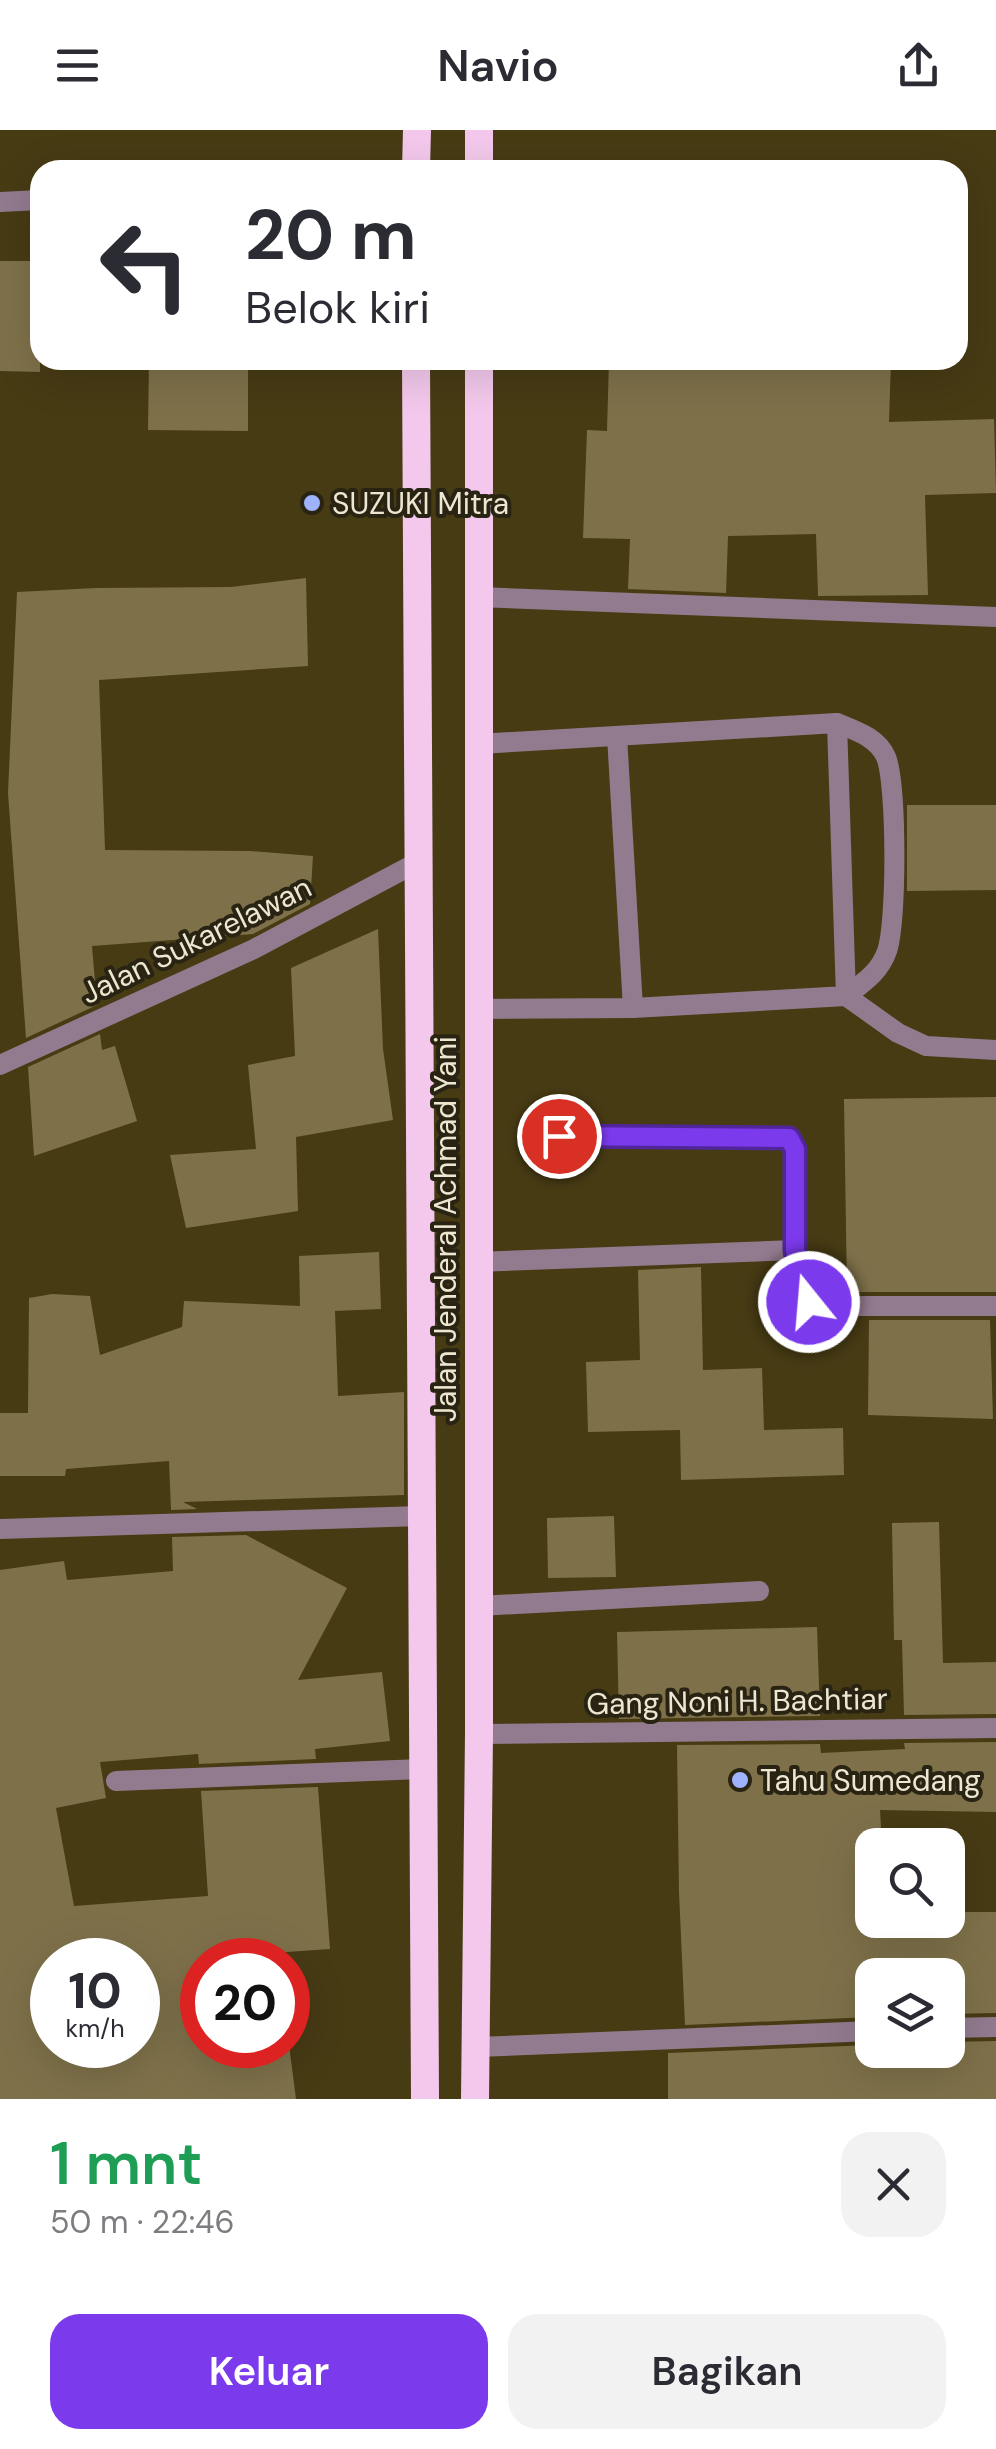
<!DOCTYPE html>
<html lang="id">
<head>
<meta charset="utf-8">
<style>
  :root { --surface:#fff; --page:#f2f2f3; --text:#2b2b33; --muted:#7c7c81; --accent:#7c3aed }
  body { margin:0; font-family:"DM Sans",sans-serif; background:var(--page); color:var(--text); height:100vh; display:flex; flex-direction:column; font-size:38px; white-space:nowrap }
  * { box-sizing:border-box; margin:0 }
  p { font-size:32px; color:var(--muted) }
  .icon { flex:none; width:55px; height:55px; fill:none; stroke:currentColor; stroke-width:2; stroke-linecap:round; stroke-linejoin:round }
  .map { position:relative; height:1969px; overflow:hidden }
  .drawer { display:flex; flex-direction:column; background:var(--surface); flex:1 }
  .drawer>* { flex:none }
  .banner { position:absolute; left:30px; top:30px; width:938px; height:210px; border-radius:30px; box-shadow:0 10px 40px #0002; background:#fff; color:var(--text); overflow:hidden }
  .controls { position:absolute; left:855px; top:1698px; display:grid; gap:20px }
  .controls a { display:grid; place-items:center; width:110px; height:110px; border-radius:20px; background:var(--surface); box-shadow:0 10px 40px #0002; font-size:50px }
  .speed { position:absolute; left:30px; top:1808px; display:flex; gap:20px; font-size:50px; font-weight:700; text-align:center }
  .speed>* { display:grid; place-content:center; width:130px; height:130px; border-radius:50%; background:var(--surface); box-shadow:0 10px 40px #0002; line-height:1 }
  .speed small { font-size:25px; font-weight:400 }
  .speed .limit { border:15px solid #d22; background:#fff; color:#111 }
  .pin { position:absolute; display:grid; place-items:center; width:85px; height:85px; color:#fff; margin:-42px; border:5px solid #fff; border-radius:50%; box-shadow:0 2px 10px #0007 }
  .me { position:absolute; width:110px; margin:-55px; rotate:343deg; stroke-linejoin:round; filter:drop-shadow(0 0 8px #0008) }
  .turn { display:flex; align-items:center; gap:35px; height:210px; padding:0 50px; font-size:45px }
  .turn .icon { width:130px; height:130px; stroke-width:2.5 }
  .turn b { display:block; font-size:70px; line-height:85px }
  .round { display:grid; place-items:center; flex:none; width:105px; height:105px; border-radius:30px; background:var(--page) }
  .headline { display:flex; align-items:center; justify-content:space-between; height:170px; padding:0 50px }
  h1 { font-size:60px; font-weight:600; line-height:75px; color:#1e9e55 }
  .primary-button { display:flex; gap:20px; margin-top:auto; padding:20px 50px }
  .primary-button a { flex:1; height:115px; border-radius:30px; background:var(--accent); color:#fff; font-size:40px; font-weight:600; line-height:115px; text-align:center }
  .primary-button a+a { background:var(--page); color:var(--text) }
  header { display:flex; justify-content:space-between; align-items:center; height:130px; padding:0 50px; background:var(--surface); font-size:45px; font-weight:600 }
  .map>svg:first-child { display:block }
</style>
</head>
<body>
<header><svg class="icon" aria-label="menu" viewBox="0 0 24 24"><path d="M4 6h16M4 12h16M4 18h16"/></svg>Navio<svg class="icon" aria-label="share" viewBox="0 0 24 24"><path d="M12 15V3M7 8l5-5 5 5M5 13v7h14v-7"/></svg></header>
<div class="map">
<svg width="996" height="1969" viewBox="0 0 996 1969">
  <rect width="100%" height="100%" fill="#473b14"/>
  <g fill="#7e714a" fill-rule="evenodd">
    <polygon points="0,131 40,131 40,242 0,241"/>
    <polygon points="149,230 248,230 248,301 148,300"/>
    <polygon points="609,230 891,230 889,292 994,289 996,363 925,365 928,465 818,466 816,404 728,406 726,463 628,459 630,409 583,408 587,300 607,301"/>
    <polygon points="306,448 308,536 99,550 105,720 250,721 313,726 310,774 253,804 92,816 97,875 26,908 8,663 17,462 96,458 231,457"/>
    <polygon points="907,675 996,675 996,760 907,761"/>
    <polygon points="378,799 383,919 393,990 296,1007 298,1081 186,1098 170,1025 256,1019 248,935 295,926 291,838"/>
    <polygon points="100,904 102,920 115,916 137,991 34,1026 28,937"/>
    <polygon points="996,967 996,1162 847,1162 844,969"/>
    <polygon points="379,1122 381,1179 335,1181 338,1266 404,1262 404,1365 183,1372 197,1379 171,1380 169,1331 66,1339 65,1346 0,1346 0,1283 28,1283 29,1168 52,1164 90,1166 100,1225 182,1197 184,1171 300,1176 299,1126"/>
    <polygon points="701,1137 703,1240 762,1238 764,1300 843,1298 844,1345 681,1350 680,1300 588,1302 586,1232 640,1230 638,1140"/>
    <polygon points="869,1190 990,1190 993,1289 868,1285"/>
    <polygon points="614,1386 616,1447 548,1448 547,1388"/>
    <polygon points="939,1392 943,1533 996,1532 996,1584 904,1585 902,1510 894,1510 892,1393"/>
    <path d="M246,1405L347,1458L298,1550L382,1542L390,1611L315,1619L316,1629L199,1634L198,1624L100,1632L106,1668L56,1678L74,1776L208,1766L201,1661L318,1657L330,1819L202,1828V1915H289L296,1969H0V1440L64,1431L67,1450L173,1441L172,1407ZM52,1830H138V1915H52Z"/>
    <polygon points="817,1497 820,1586 619,1589 617,1502"/>
    <polygon points="996,1612 996,1682 880,1680 882,1715 872,1715 872,1790 948,1790 948,1782 996,1782 996,1883 948,1884 948,1845 872,1845 872,1887 685,1895 679,1762 677,1615 820,1614 821,1623 905,1619 904,1613"/>
    <polygon points="996,1911 996,1969 668,1969 668,1923 872,1915 872,1920 948,1920 948,1912"/>
  </g>
  <g fill="none" stroke-linecap="round" stroke-linejoin="round">
    <g stroke="#937b8f" stroke-width="20">
      <polyline points="0,72 40,70"/>
      <path d="M837,593C856,601 877,607 886,627C897,655 897,793 887,821C880,842 863,853 846,866L898,903L926,916L996,920"/>
      <polyline points="617,606 633,878"/>
      <polyline points="478,879 633,878 846,866 837,593 478,614"/>
      <polyline points="559,1006 789,1008 795,1019 795,1120"/>
      <polyline points="476,1132 795,1120 801,1167 817,1176 996,1176"/>
      <polyline points="478,1476 759,1461"/>
      <polyline points="116,1651 422,1639"/>
      <polyline points="948,1898 996,1897"/>
      <polyline points="477,1917 872,1901"/>
    </g>
    <g stroke="#937b8f" stroke-width="20">
      <polyline points="478,467 996,487"/>
      <polyline points="0,935 254,819 416,733"/>
      <polyline points="0,1399 421,1386"/>
      <polyline points="479,1604 996,1598"/>
    </g>
    <g stroke="#f3c8ec" stroke-width="28">
      <polyline points="479,0 479,40"/>
      <polyline points="416,40 417,0"/>
      <polyline points="416,230 425,1969"/>
      <polyline points="475,1969 479,1604 479,230"/>
    </g>
  </g>
  <g fill="none" stroke-linecap="round" stroke-linejoin="round">
    <g stroke="#51269a" stroke-width="25">
      <polyline id="route" points="559,1006 789,1008 795,1019 795,1120 802,1167 809,1172"/>
    </g>
    <use href="#route" stroke="#7c3aed" stroke-width="18"/>
  </g>
  <g fill="#9fb3fd" stroke="#282312" stroke-width="4">
    <circle cx="312" cy="373" r="10"/>
    <circle cx="740" cy="1650" r="10"/>
  </g>
  <g text-anchor="middle" dominant-baseline="central" stroke-width="8" stroke-linejoin="round" paint-order="stroke">
    <g font-size="30" fill="#ede7d1" stroke="#282312" text-anchor="start">
      <text x="332" y="373">SUZUKI Mitra</text>
      <text x="760" y="1650">Tahu Sumedang</text>
    </g>
    <g font-size="30" fill="#ede7d1" stroke="#282312">
      <text transform="translate(196 810) rotate(-26)">Jalan Sukarelawan</text>
      <text transform="translate(445 1099) rotate(-90)">Jalan Jenderal Achmad Yani</text>
      <text transform="translate(737 1571) rotate(-1)">Gang Noni H. Bachtiar</text>
    </g>
  </g>
</svg>
<div class="controls">
<a><svg class="icon" aria-label="search" viewBox="0 0 24 24"><circle cx="10" cy="10" r="6"/><path d="M15 15l6 6"/></svg></a>
<a><svg class="icon" aria-label="layers" viewBox="0 0 24 24"><path d="M12 4l9 5-9 5-9-5zM3 14l9 5 9-5"/></svg></a>
</div>
<div class="speed"><div>10<small>km/h</small></div><div class="limit">20</div></div>
<div class="pin" style="left:559px;top:1006px;background:#d93025"><svg class="icon" aria-label="arrive" viewBox="0 0 24 24"><path d="M6 21V4h12l-3 4 3 4H6"/></svg></div>
<svg class="me" style="left:809px;top:1172px" viewBox="-20 -20 40 40"><circle r="17" fill="#7c3aed" stroke="#fff" stroke-width="3"/><path d="M0-11L8 9 0 5-8 9z" fill="#fff"/></svg>
<div class="banner">
<div class="turn"><svg class="icon" aria-label="left" viewBox="0 0 24 24"><path d="M17 20v-9H6M10 6l-5 5 5 5"/></svg><div><b>20 m</b>Belok kiri</div></div>
</div>
</div>
<section class="drawer">
<div class="headline"><div><h1>1 mnt</h1><p>50 m · 22:46</p></div><a class="round"><svg class="icon" aria-label="close" viewBox="0 0 24 24"><path d="M6 6l12 12M18 6L6 18"/></svg></a></div>
<div class="primary-button"><a>Keluar</a><a>Bagikan</a></div>
</section>
</body>
</html>
